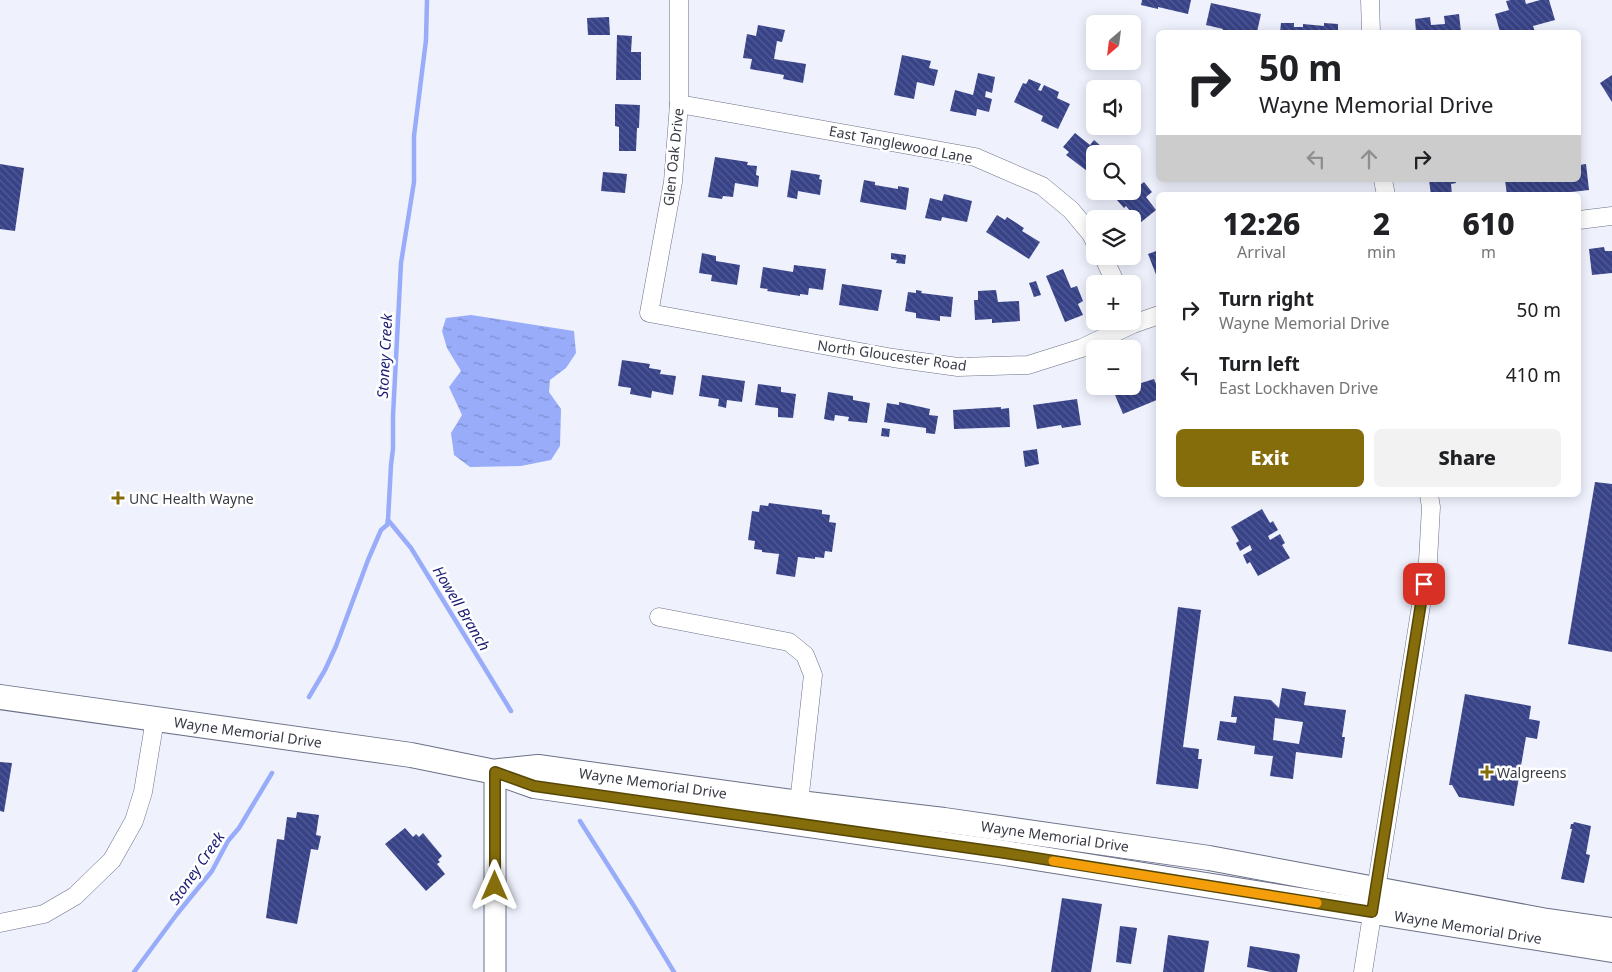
<!DOCTYPE html>
<html lang="en">
<head>
<meta charset="utf-8">
<style>
  :root { --surface:#fff; --page:#f2f2f2; --text:#202124; --muted:#757577; --accent:#856d0b }
  body { margin:0; font-family:"Noto Sans",sans-serif; background:var(--page); color:var(--text); height:100vh; display:flex; flex-direction:column; font-size:19px; white-space:nowrap }
  * { box-sizing:border-box; margin:0 }
  p { font-size:16px; color:var(--muted) }
  .icon { flex:none; width:28px; height:28px; fill:none; stroke:currentColor; stroke-width:2; stroke-linecap:round; stroke-linejoin:round }
  .map { position:relative; flex:1; overflow:hidden }
  .details { position:absolute; left:1156px; top:192px; width:425px; height:305px; display:flex; flex-direction:column; background:var(--surface); border-radius:8px; box-shadow:0 2px 12px #0003 }
  .details>* { flex:none }
  .top-card { position:absolute; left:1156px; top:30px; width:425px; height:152px; border-radius:8px; box-shadow:0 2px 12px #0003; background:#fff; color:var(--text); overflow:hidden }
  .needle { width:32px; rotate:208deg }
  .buttons { position:absolute; left:1086px; top:15px; display:grid; gap:10px }
  .buttons a { display:grid; place-items:center; width:55px; height:55px; border-radius:8px; background:var(--surface); box-shadow:0 2px 12px #0003; font-size:25px }
  .pin { position:absolute; display:grid; place-items:center; width:42px; height:42px; color:#fff; margin:-21px; border-radius:10px; box-shadow:0 2px 8px #0006 }
  .me { position:absolute; width:55px; margin:-28px; rotate:0deg; stroke-linejoin:round; filter:drop-shadow(0 0 4px #0008) }
  .turn { display:flex; align-items:center; gap:18px; height:105px; padding:0 20px; font-size:22px }
  .turn .icon { width:65px; height:65px; stroke-width:2.5 }
  .turn b { display:block; font-size:35px; line-height:42px }
  .lanes { display:flex; align-items:center; height:48px; padding:0 20px; background:#0003; justify-content:center; gap:25px; direction:ltr }
  .lanes .off { opacity:.35 }
  .eta { display:flex; justify-content:space-evenly; align-items:center; height:85px; text-align:center }
  .eta b { font-size:30px; font-weight:800; line-height:35px }
  .action { display:flex; gap:10px; margin-top:auto; padding:10px 20px }
  .action a { flex:1; height:58px; border-radius:8px; background:var(--accent); color:#fff; font-size:20px; font-weight:800; line-height:58px; text-align:center }
  .action a+a { background:var(--page); color:var(--text) }
  ul { padding:0; list-style:none }
  li { display:flex; align-items:center; gap:15px; height:65px; padding:0 20px }
  li div { flex:1 }
  li b { display:block; font-size:19px }
  li em { font-style:normal }
  .map>svg:first-child { display:block }
</style>
</head>
<body>
<div class="map">
<svg width="1612" height="972" viewBox="0 0 1612 972">
  <defs>
    <pattern id="water-ripples" width="26" height="14" patternUnits="userSpaceOnUse" patternTransform="scale(1.25)"><rect width="26" height="14" fill="#99acfa"/><path d="M2 4q2-2 4 0t4 0M15 11q2-2 4 0t4 0" fill="none" stroke="#7e8dcc"/></pattern>
    <pattern id="building-back-hatch" width="6" height="6" patternUnits="userSpaceOnUse" patternTransform="scale(1.25)"><rect width="6" height="6" fill="#374287"/><path d="M-1 5l2 2M0 0l6 6M5-1l2 2" fill="none" stroke="#535c94"/></pattern>
  </defs>
  <rect width="100%" height="100%" fill="#eff2fd"/>
  <polygon fill="url(#water-ripples)" points="471,315 574,331 576,353 566,368 550,380 549,392 561,409 560,446 551,460 521,466 470,467 454,455 451,433 462,415 449,387 461,371 447,348 442,331 446,318"/>
  <g fill="none" stroke-linecap="round" stroke-linejoin="round">
    <g stroke="#99acfa" stroke-width="4.5">
      <polyline points="388,520 411,548 511,711"/>
      <polyline points="309,697 325,670 336,646 368,560 381,530 387,525 388,520 391,465 393,449 393,416 401,263 414,182 414,136 426,40 427,0"/>
      <polyline points="580,821 634,906 674,972"/>
      <polyline points="134,972 177,914 212,871 228,841 239,828 272,773"/>
    </g>
  </g>
  <g fill="url(#building-back-hatch)" fill-rule="evenodd">
    <polygon points="1142,0 1191,0 1188,14 1158,7 1158,9 1141,5"/>
    <polygon points="1511,0 1525,0 1526,4 1540,0 1549,0 1555,20 1533,26 1535,32 1519,32 1518,30 1508,32 1500,32 1495,14 1509,10 1506,1"/>
    <polygon points="1211,3 1261,14 1257,32 1222,32 1223,29 1206,25"/>
    <polygon points="1459,14 1461,32 1416,32 1415,19 1430,17 1431,25 1445,24 1444,16"/>
    <polygon points="609,17 610,35 588,35 587,18"/>
    <polygon points="1281,23 1294,23 1294,27 1303,27 1303,24 1324,26 1324,23 1338,24 1338,32 1280,32"/>
    <polygon points="758,25 785,30 782,42 777,41 774,59 806,64 803,83 783,79 784,75 750,69 752,59 743,58 747,34 756,36"/>
    <polygon points="617,35 632,36 631,52 641,52 641,80 616,80"/>
    <polygon points="902,55 931,61 929,68 938,70 934,86 917,82 914,99 894,95"/>
    <polygon points="978,73 995,77 992,93 986,91 985,97 992,99 989,112 977,109 976,116 950,111 955,90 973,95"/>
    <polygon points="1612,75 1612,102 1600,83"/>
    <polygon points="1029,79 1041,84 1038,90 1041,91 1044,85 1059,92 1057,98 1070,104 1058,129 1041,121 1043,116 1014,102 1023,83 1026,84"/>
    <polygon points="615,104 640,105 639,128 637,128 636,151 619,151 619,127 615,126"/>
    <polygon points="1075,133 1090,145 1094,140 1102,147 1099,151 1101,154 1095,154 1095,173 1089,168 1087,171 1066,155 1069,152 1063,147"/>
    <polygon points="715,157 748,162 747,165 757,166 756,175 759,176 758,187 735,183 733,197 723,196 722,199 708,197"/>
    <polygon points="0,164 24,168 15,231 0,229"/>
    <polygon points="1586,164 1589,190 1545,195 1507,195 1505,180 1579,180 1579,165"/>
    <polygon points="791,170 820,175 819,179 822,180 820,195 798,191 797,199 787,197"/>
    <polygon points="603,172 627,174 625,193 601,191"/>
    <polygon points="864,180 875,182 875,185 898,189 898,186 909,188 906,210 860,202"/>
    <polygon points="1429,180 1455,180 1456,183 1451,184 1452,195 1431,195"/>
    <polygon points="1132,181 1137,187 1144,182 1152,192 1146,197 1156,210 1140,223 1126,206 1124,208 1116,199 1119,196 1114,191 1132,191"/>
    <polygon points="944,194 972,201 967,222 942,217 941,221 925,218 930,198 942,201"/>
    <polygon points="997,215 1005,220 1007,217 1024,228 1022,231 1040,242 1029,259 986,232"/>
    <polygon points="1604,247 1605,251 1612,251 1612,273 1592,275 1589,249"/>
    <polygon points="1159,250 1159,276 1157,277 1148,254"/>
    <polygon points="702,253 716,256 716,261 740,265 737,285 711,281 712,275 699,273"/>
    <polygon points="891,253 906,255 905,264 896,263 897,260 891,259"/>
    <polygon points="794,265 826,269 823,290 809,288 808,295 800,294 800,296 767,291 768,289 760,288 763,267 793,272"/>
    <polygon points="1063,269 1071,288 1077,286 1083,301 1078,304 1083,315 1065,322 1046,276"/>
    <polygon points="1036,281 1041,295 1034,297 1029,283"/>
    <polygon points="842,284 882,290 878,311 839,305"/>
    <polygon points="916,290 922,291 921,293 953,297 951,317 940,316 940,321 916,318 916,313 905,311 908,292 916,293"/>
    <polygon points="996,290 998,302 1019,301 1020,321 992,323 992,319 975,320 974,300 978,300 978,291"/>
    <polygon points="622,360 650,364 649,368 661,370 660,374 676,376 673,395 652,391 651,398 630,394 631,388 618,386"/>
    <polygon points="702,375 745,381 742,402 727,400 726,408 718,406 719,399 699,396"/>
    <polygon points="1154,379 1159,391 1159,399 1123,414 1115,395 1137,383 1138,384"/>
    <polygon points="758,384 781,387 781,392 796,394 793,418 778,417 778,408 755,405"/>
    <polygon points="828,392 853,396 853,400 870,403 867,423 848,421 849,417 835,415 834,421 824,419"/>
    <polygon points="1077,399 1081,425 1062,428 1061,425 1037,429 1033,405"/>
    <polygon points="899,402 930,409 929,415 938,416 935,434 926,433 926,428 884,422 887,403 899,405"/>
    <polygon points="1001,407 1001,409 1009,408 1010,427 954,429 953,410"/>
    <polygon points="882,428 890,429 889,437 881,436"/>
    <polygon points="1037,449 1039,464 1025,467 1023,451"/>
    <polygon points="1595,482 1612,484 1612,652 1568,644"/>
    <polygon points="769,503 822,510 822,514 830,515 829,522 836,523 832,552 825,551 824,558 815,557 815,559 798,557 795,577 776,574 779,554 762,552 762,550 754,549 755,541 748,540 752,511 759,512 760,505 768,506"/>
    <polygon points="1262,509 1270,523 1273,521 1278,530 1268,536 1270,540 1280,534 1285,543 1282,545 1290,558 1258,576 1250,562 1247,564 1243,555 1252,550 1250,545 1240,551 1236,543 1239,541 1231,527"/>
    <polygon points="1178,607 1201,610 1183,747 1199,749 1198,759 1202,759 1198,789 1156,784"/>
    <path d="M1282,688L1306,692L1304,705L1346,710L1342,737H1345L1342,758L1296,752L1293,779L1270,776L1273,756L1254,754L1255,746L1217,740L1220,721L1236,723L1237,717H1231L1234,696L1271,700L1279,708ZM1275,718L1303,722L1299,744L1273,740Z"/>
    <polygon points="1465,694 1531,706 1529,719 1540,721 1537,739 1526,737 1514,806 1459,797 1452,785 1449,785"/>
    <polygon points="0,762 12,763 4,812 0,811"/>
    <polygon points="297,812 319,815 316,835 321,836 318,850 311,849 297,924 266,918 277,839 284,840 287,817 296,818"/>
    <polygon points="1574,822 1591,826 1586,854 1590,855 1584,883 1561,879 1572,829 1570,829 1571,824 1573,824"/>
    <polygon points="405,828 413,837 416,834 419,837 423,833 442,856 438,860 440,862 437,864 445,874 426,891 385,844"/>
    <polygon points="1062,898 1102,904 1091,972 1051,972"/>
    <polygon points="1120,926 1137,928 1131,964 1116,962"/>
    <polygon points="1168,935 1209,941 1204,972 1163,972"/>
    <polygon points="1250,946 1299,954 1300,956 1297,972 1271,972 1247,967"/>
  </g>
  <g fill="none" stroke-linecap="round" stroke-linejoin="round">
    <g stroke="#6a7087" stroke-width="19">
      <g id="minor">
        <polyline points="679,0 679,104 673,182 649,313 893,358 958,367 1028,365 1082,348 1133,324 1159,315"/>
        <polyline points="1370,0 1371,32"/>
        <polyline points="679,104 975,157 1042,186 1071,210 1091,234 1095,242"/>
        <polyline points="1383,180 1386,195"/>
        <polyline points="1579,220 1612,216"/>
        <polyline points="1103,256 1116,284"/>
        <polyline points="659,617 789,642 805,655 813,675 799,803"/>
        <polyline points="0,923 44,914 75,896 112,860 134,821 143,792 155,719"/>
        <polyline points="1363,972 1428,561 1431,507 1429,495"/>
      </g>
    </g>
    <g stroke="#6a7087" stroke-width="23">
      <polyline id="tertiary" points="495,972 495,772"/>
    </g>
    <g stroke="#6a7087" stroke-width="26">
      <g id="secondary">
        <polyline points="0,697 411,755 495,772 534,786 1005,853 1612,950"/>
        <polyline points="499,771 538,767 799,803 944,820 1209,858 1547,921 1612,930"/>
      </g>
    </g>
    <use href="#minor" stroke="#fff" stroke-width="18"/>
    <use href="#tertiary" stroke="#fff" stroke-width="21"/>
    <use href="#secondary" stroke="#fff" stroke-width="24"/>
  </g>
  <g fill="none" stroke-linecap="round" stroke-linejoin="round">
    <g stroke="#564707" stroke-width="12">
      <polyline id="route" points="495,886 495,772 534,786 1005,853 1372,912 1424,584"/>
    </g>
    <use href="#route" stroke="#856d0b" stroke-width="9"/>
    <polyline stroke="#f59e0b" stroke-width="9" points="1053,861 1317,903"/>
  </g>
  <g fill="#856d0b" stroke="#fff" stroke-width="2">
    <path d="M115.5 490.5h5v5h5v5h-5v5h-5v-5h-5v-5h5z"/>
    <path d="M1484.5 764.5h5v5h5v5h-5v5h-5v-5h-5v-5h5z"/>
  </g>
  <g text-anchor="middle" dominant-baseline="central" stroke-width="5" stroke-linejoin="round" paint-order="stroke">
    <g font-size="14" fill="#383b45" stroke="#fff">
      <text transform="translate(901 144) rotate(11)">East Tanglewood Lane</text>
      <text transform="translate(673 157) rotate(-84)">Glen Oak Drive</text>
      <text transform="translate(892 355) rotate(8)">North Gloucester Road</text>
      <text transform="translate(248 732) rotate(8)">Wayne Memorial Drive</text>
      <text transform="translate(653 783) rotate(8)">Wayne Memorial Drive</text>
      <text transform="translate(1055 836) rotate(8)">Wayne Memorial Drive</text>
      <text transform="translate(1468 927) rotate(9)">Wayne Memorial Drive</text>
    </g>
    <g font-size="14" fill="#383b45" stroke="#fff" text-anchor="start">
      <text x="129" y="498">UNC Health Wayne</text>
      <text x="1497" y="772">Walgreens</text>
    </g>
    <g font-size="15" font-style="italic" fill="#1c1d74" stroke="#fff">
      <text transform="translate(384 356) rotate(-87)">Stoney Creek</text>
      <text transform="translate(462 608) rotate(59)">Howell Branch</text>
      <text transform="translate(196 868) rotate(-55)">Stoney Creek</text>
    </g>
  </g>
</svg>
<div class="buttons">
<a><svg class="needle" viewBox="-14 -14 28 28"><path d="M0-13l5 13h-10z" fill="#e53935"/><path d="M0 13l5-13h-10z" fill="#757577"/></svg></a>
<a><svg class="icon" aria-label="sound" viewBox="0 0 24 24"><path d="M4 9h4l5-4v14l-5-4H4zM17 9q2 3 0 6"/></svg></a>
<a><svg class="icon" aria-label="search" viewBox="0 0 24 24"><circle cx="10" cy="10" r="6"/><path d="M15 15l6 6"/></svg></a>
<a><svg class="icon" aria-label="layers" viewBox="0 0 24 24"><path d="M12 4l9 5-9 5-9-5zM3 14l9 5 9-5"/></svg></a>
<a>+</a>
<a>−</a>
</div>
<div class="pin" style="left:1424px;top:584px;background:#d93025"><svg class="icon" aria-label="arrive" viewBox="0 0 24 24"><path d="M6 21V4h12l-3 4 3 4H6"/></svg></div>
<svg class="me" style="left:495px;top:886px" viewBox="-20 -20 40 40"><path d="M0-17L14 15 0 8-14 15z" fill="#856d0b" stroke="#fff" stroke-width="4"/></svg>
<div class="top-card">
<div class="turn"><svg class="icon" aria-label="right" viewBox="0 0 24 24"><path d="M7 20v-9h11M14 6l5 5-5 5"/></svg><div><b>50 m</b>Wayne Memorial Drive</div></div>
<div class="lanes"><svg class="icon off" aria-label="left" viewBox="0 0 24 24"><path d="M17 20v-9H6M10 6l-5 5 5 5"/></svg><svg class="icon off" aria-label="ahead" viewBox="0 0 24 24"><path d="M12 20V5M6 11l6-6 6 6"/></svg><svg class="icon" aria-label="right" viewBox="0 0 24 24"><path d="M7 20v-9h11M14 6l5 5-5 5"/></svg></div>
</div>
<section class="details">
<div class="eta">
<div><b>12:26</b><p>Arrival</p></div>
<div><b>2</b><p>min</p></div>
<div><b>610</b><p>m</p></div>
</div>
<ul>
<li><svg class="icon" aria-label="right" viewBox="0 0 24 24"><path d="M7 20v-9h11M14 6l5 5-5 5"/></svg><div><b>Turn right</b><p>Wayne Memorial Drive</p></div><em>50 m</em></li>
<li><svg class="icon" aria-label="left" viewBox="0 0 24 24"><path d="M17 20v-9H6M10 6l-5 5 5 5"/></svg><div><b>Turn left</b><p>East Lockhaven Drive</p></div><em>410 m</em></li>
</ul>
<div class="action"><a>Exit</a><a>Share</a></div>
</section>
</div>
</body>
</html>
